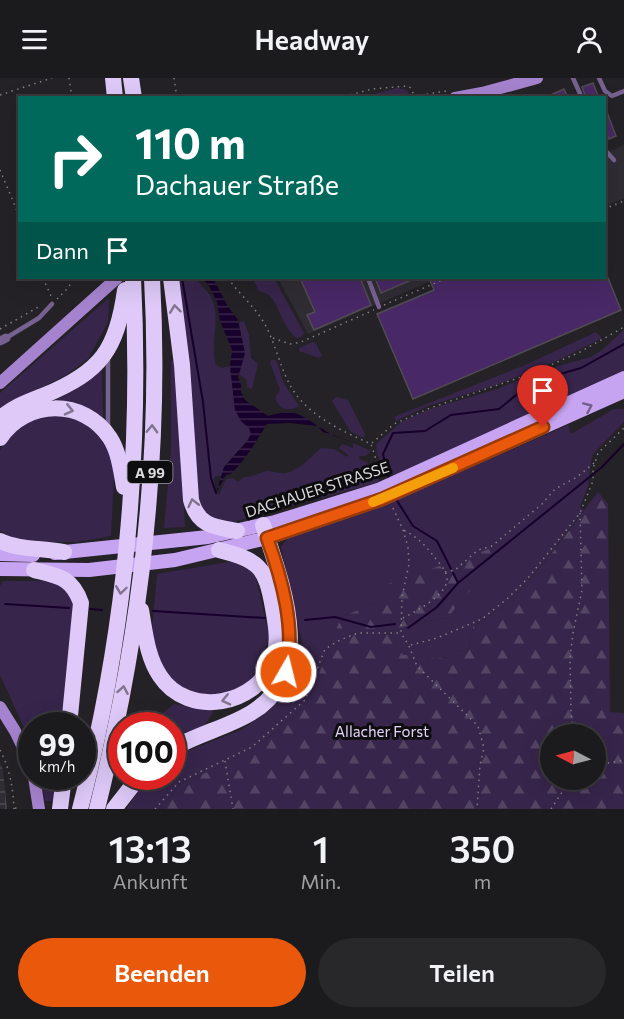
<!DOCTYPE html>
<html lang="de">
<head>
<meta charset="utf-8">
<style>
  :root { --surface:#1b1a1c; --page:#282729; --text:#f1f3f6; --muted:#a0a1a3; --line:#39383b; --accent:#ea580c }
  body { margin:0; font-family:Commissioner,sans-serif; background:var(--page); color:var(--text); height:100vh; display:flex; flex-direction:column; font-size:22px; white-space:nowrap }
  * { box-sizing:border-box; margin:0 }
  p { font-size:20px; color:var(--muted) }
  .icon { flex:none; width:33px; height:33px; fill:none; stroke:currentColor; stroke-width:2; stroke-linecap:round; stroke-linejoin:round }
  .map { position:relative; height:731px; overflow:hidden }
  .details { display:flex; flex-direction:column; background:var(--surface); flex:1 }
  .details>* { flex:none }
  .banner { position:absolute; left:18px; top:18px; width:588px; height:183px; border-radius:0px; box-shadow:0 6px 24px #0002,0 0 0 2px var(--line); background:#00695c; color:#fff; overflow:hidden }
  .needle { width:39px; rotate:276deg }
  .tools { position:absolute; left:540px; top:646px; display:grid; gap:12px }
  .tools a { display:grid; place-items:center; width:66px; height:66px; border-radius:50%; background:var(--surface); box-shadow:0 6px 24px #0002,0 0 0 2px var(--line); font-size:30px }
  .speed { position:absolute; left:18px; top:634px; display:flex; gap:12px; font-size:30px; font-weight:700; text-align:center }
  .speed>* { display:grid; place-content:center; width:78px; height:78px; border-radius:50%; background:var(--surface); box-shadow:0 6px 24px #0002,0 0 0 2px var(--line); line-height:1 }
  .speed small { font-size:15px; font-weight:400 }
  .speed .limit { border:9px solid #d22; background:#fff; color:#111 }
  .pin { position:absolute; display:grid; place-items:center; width:51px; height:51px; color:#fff; margin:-62px -26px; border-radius:50% 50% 50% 0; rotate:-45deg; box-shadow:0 0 6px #0007 }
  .pin .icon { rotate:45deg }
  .me { position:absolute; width:66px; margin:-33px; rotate:8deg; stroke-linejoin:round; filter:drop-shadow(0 0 4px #0008) }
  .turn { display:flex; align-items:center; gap:21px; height:126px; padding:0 18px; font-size:27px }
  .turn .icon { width:78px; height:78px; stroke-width:2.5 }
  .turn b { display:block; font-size:42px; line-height:51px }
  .then { display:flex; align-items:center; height:57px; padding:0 18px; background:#0003; gap:12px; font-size:22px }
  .eta { display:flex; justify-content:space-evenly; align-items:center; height:102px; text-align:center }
  .eta b { font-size:36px; font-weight:600; line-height:42px }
  .action { display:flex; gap:12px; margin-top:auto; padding:12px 18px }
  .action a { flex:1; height:69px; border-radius:36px; background:var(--accent); color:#fff; font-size:24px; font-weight:600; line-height:69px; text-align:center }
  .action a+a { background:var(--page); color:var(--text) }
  header { display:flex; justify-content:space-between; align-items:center; height:78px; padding:0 18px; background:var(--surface); font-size:27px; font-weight:600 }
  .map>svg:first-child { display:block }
</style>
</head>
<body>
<header><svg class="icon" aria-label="menu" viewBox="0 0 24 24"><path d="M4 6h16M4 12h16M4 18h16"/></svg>Headway<svg class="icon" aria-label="person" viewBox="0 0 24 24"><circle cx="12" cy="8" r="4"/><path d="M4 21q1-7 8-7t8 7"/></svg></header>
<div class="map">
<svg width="624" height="731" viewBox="0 0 624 731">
  <defs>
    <pattern id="industrial-grid" width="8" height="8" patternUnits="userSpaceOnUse" patternTransform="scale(1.5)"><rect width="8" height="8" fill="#302c34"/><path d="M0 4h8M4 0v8" fill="none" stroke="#4d4a51"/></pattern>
    <pattern id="forest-firs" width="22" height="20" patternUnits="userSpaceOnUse" patternTransform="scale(1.5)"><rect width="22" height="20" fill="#37254b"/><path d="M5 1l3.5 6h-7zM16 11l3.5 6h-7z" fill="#534464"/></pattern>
    <pattern id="water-rules" width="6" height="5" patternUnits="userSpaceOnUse" patternTransform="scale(1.5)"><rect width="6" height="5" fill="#17002b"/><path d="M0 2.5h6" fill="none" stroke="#382549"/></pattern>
  </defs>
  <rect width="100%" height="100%" fill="#242226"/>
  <g fill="#302c34">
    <polygon points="624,67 624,120 605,128 605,75"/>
    <polygon points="278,200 438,200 308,256"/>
  </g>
  <polygon fill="url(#industrial-grid)" points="0,684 3,692 7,731 0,731"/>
  <g fill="#37254b">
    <polygon points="397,10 407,12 409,16 390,19 350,19 362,17 368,18"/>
    <path d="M177,200H195C200,206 207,212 211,219C222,239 209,265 216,287L222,290L230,288L235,332L241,343L249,350L251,356C244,371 226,381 222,397L214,399L215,412L219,417L226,401L233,400L238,404L244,399C253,399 258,395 267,393C273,393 279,396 286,395C300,392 311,379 321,370L334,371L347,379L348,377L339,370L342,366L353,370V365L371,373L365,378H360L359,381L367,384L380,404L229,445H222L198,431Z"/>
    <path d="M253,200H274L304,255L301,259L297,260C281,250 279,222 267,216C264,214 261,214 258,212Z"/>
    <polygon points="109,220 108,244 88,281 66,297 11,325 0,334 0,315"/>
    <polygon points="244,243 249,257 251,280 258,286 252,311 247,309 246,301 239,296 245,275 238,245"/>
    <polygon points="624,252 624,294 394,398 392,394 384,394 377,375 376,366 401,344 430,331 497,311 547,291 591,279 603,271"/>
    <polygon points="596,254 602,260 563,280 530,294 496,307 428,328 396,343 394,339 525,287"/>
    <polygon points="313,264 316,266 322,278 319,280 299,273 299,270"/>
    <path d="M271,282H275L277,284L283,304L299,328C288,334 280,332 275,320L280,312L270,284Z"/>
    <polygon points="171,283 177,283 185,449 164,450 171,372"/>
    <path d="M102,289L103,341L50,325C70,315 88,306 102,289Z"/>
    <polygon points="336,319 348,322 365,356 363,360 350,353 332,323"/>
    <path d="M614,331H624V344L592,377L588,408L580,429L584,432C552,473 520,524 473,548L469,572L458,573L450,579L433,581L427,577H403L389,552L448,539L376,525L341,539L307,626L253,673L181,706L159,731H126L141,709L151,699H172L173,682L187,673L241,652L264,636L286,613L296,595L303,569L281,469L288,460L401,420L568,347L571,356Z"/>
    <polygon points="48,336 76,339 93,349 110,372 114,398 111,458 77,464 21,464 0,453 0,373 5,362 28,340"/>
    <polygon points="229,484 244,485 254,491 269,557 262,590 243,609 217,619 191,615 171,605 157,584 152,551 157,496"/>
    <polygon points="3,503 56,503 74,522 64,648 32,648 31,665 0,597 0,508"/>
    <polygon points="174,626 214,633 203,650 173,664 172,648 147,648"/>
    <polygon points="41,699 59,699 57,723 45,723"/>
  </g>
  <path fill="url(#forest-firs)" fill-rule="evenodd" d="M598,414L608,426L610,634L624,635V731H159L181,706L253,673L307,626L341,539L376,525L384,507L489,471L494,483L448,539L389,552L403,577H427L434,581L450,579L458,573L469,572L473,548C524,522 563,459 598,414ZM550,657H596V702H550Z"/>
  <path fill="url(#water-rules)" d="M202,200H213L227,227L238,242L245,275L238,299L241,306V314L245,322L268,338C297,329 302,338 324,352C335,359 348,362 360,367L323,354L317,348L290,345L267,346C256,364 246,381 231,396L226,397L216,415L224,389L248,362L251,356L249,350L241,343L235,332L230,288L232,272L220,243L217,224L209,208Z"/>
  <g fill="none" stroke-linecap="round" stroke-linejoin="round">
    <g stroke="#17002b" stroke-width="2">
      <polyline points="182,200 203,324 211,400 216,415"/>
      <polyline points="389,401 383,376 393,355 425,353 451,337 499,331 532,304 581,290 624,266"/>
      <polyline points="396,421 413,448 437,463 451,491"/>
      <polyline points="458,505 602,389 624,366"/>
      <polyline points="5,526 69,530"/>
      <polyline points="90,531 102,532"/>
      <polyline points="153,533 265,540"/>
      <polyline points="305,542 335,539 371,549 395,546"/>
      <polyline points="408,550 437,529 458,505 453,495"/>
    </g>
  </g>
  <g fill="#482866" stroke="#4f4d51" stroke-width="1.5">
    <polygon points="593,5 599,20 586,20 582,9"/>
    <polygon points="564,11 568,20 544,20"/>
    <polygon points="605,29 616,58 609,61 604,51"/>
    <polygon points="300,200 360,200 371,227 314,252 307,237 315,234"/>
    <polygon points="375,200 416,200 381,215"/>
    <polygon points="429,200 608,200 621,232 413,321 377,236 434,212"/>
  </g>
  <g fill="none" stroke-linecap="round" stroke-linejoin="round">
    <g stroke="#817f82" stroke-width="1.5" stroke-dasharray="1.5 4.5" stroke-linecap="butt">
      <polyline points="69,0 72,20"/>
      <polyline points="174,0 177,20"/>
      <polyline points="0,17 52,0"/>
      <polyline points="339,20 372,11 407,8 411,10 415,20"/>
      <polyline points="403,20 446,13"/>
      <polyline points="0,92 20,140"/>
      <polyline points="604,131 624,123"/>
      <polyline points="43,200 51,218"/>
      <path d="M228,200C238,215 253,227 263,243C275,263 279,287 290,307C306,337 342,353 371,366L381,397"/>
      <polyline points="57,221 68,210 74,200"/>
      <polyline points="384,227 447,200"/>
      <polyline points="0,251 40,228"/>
      <polyline points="273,260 290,266 301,264 374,232"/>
      <polyline points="372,365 394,346 430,330 530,296 580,274 624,249"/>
      <polyline points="393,430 403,452 408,469 409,486 402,519 401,555 409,568 417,588 478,648 484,670 480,687 477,731"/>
      <polyline points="445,494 455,492 478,472 492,468 542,426 555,411 577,399 594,385"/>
      <path d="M403,540C415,534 449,516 447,500C446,491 437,483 432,476C423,465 416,458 403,452"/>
      <polyline points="411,567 437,560 482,541 508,520 528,500 580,435 593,403 593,391 598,375 624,350"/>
      <polyline points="574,657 571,635 570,580 573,555 582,512 580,435"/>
      <path d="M0,672C10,691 13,710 14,731"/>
      <polyline points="225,683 233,731"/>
      <polyline points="596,683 608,685 624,682"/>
      <polyline points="15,730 20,731"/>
      <polyline points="155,731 179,704 252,669 305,622 325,571 340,562 358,555 400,555"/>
      <polyline points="551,731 570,702"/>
    </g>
    <g stroke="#766190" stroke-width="4.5">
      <polyline points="573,0 582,20"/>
      <polyline points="599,0 605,13 612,18 624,13"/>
      <polyline points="604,71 614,82"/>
      <polyline points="368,200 379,229"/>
      <polyline points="6,260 39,240 52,226"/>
      <polyline points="108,279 108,349"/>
    </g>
    <polyline stroke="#766190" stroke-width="9" points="0,263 6,260"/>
    <g stroke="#a683ce" stroke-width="12">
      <polyline points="455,20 482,15 537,0"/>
      <polyline points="0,305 117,200"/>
      <polyline points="0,629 15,653 32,688"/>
      <polyline points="34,699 39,731"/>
    </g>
    <g stroke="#c7a4f1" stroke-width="14">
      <polyline points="55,475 208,459 275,444 378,412 624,300"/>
      <polyline points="0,476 33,477"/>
      <polyline points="0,491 89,492 175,482 267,460 382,421 624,313"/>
    </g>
    <g stroke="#dec9f8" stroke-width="16">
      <polyline points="113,0 115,20"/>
      <polyline points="131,0 134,20"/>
      <path d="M171,200L182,287L191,422C198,448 214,449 237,453"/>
      <path d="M0,341C12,329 30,323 45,317C101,294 117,271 125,212"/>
      <path d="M0,360C26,321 84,320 110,360C119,374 121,392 124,409"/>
      <path d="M0,463C18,472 44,470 64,474"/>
      <path d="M34,492C58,498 72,499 81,525L69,648"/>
      <path d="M141,532C145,554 147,579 160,598C188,641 259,628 274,580C279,563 276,547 273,530C266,489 259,482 219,472"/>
      <path d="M172,671C197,656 226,650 251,635C318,595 282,505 263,447"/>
      <polyline points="60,731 64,699"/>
      <path d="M80,731C125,559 142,377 133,200"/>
      <path d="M97,731C140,558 162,378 152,200"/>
      <polyline points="114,731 139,699"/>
    </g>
  </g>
  <defs><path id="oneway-chevron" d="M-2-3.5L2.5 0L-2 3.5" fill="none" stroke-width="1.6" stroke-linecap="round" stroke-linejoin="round" transform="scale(1.5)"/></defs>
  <g stroke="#80748f">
    <use href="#oneway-chevron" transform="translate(175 231) rotate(-97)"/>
    <use href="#oneway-chevron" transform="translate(69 332) rotate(13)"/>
    <use href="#oneway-chevron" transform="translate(152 351) rotate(-88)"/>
    <use href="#oneway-chevron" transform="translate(193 425) rotate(-103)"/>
    <use href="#oneway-chevron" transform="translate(121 512) rotate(98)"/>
    <use href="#oneway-chevron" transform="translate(123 612) rotate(-80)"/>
    <use href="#oneway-chevron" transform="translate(226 622) rotate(167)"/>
  </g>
  <use stroke="#73608b" href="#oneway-chevron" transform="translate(588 329) rotate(-24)"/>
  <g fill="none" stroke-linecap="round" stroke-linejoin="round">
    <g stroke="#983908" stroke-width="15">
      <path id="route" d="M286,594C296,551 282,501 267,460L382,421L543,349"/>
    </g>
    <use href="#route" stroke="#ea580c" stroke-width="10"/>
    <polyline stroke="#f59e0b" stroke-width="10" points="373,424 453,390"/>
  </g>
  <g text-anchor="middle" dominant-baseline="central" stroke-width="6" stroke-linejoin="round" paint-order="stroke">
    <rect fill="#0d0c0e" stroke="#9d9c9e" stroke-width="1.5" x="127.5" y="383" width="45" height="22" rx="4.5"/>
    <g font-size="14" font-weight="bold" fill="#dbdadc">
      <text x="150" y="394">A 99</text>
    </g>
    <g font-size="15" fill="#dbdadc" stroke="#0d0c0e">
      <text transform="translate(317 411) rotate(-18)">DACHAUER STRASSE</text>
    </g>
    <g font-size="15" fill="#e3d2f9" stroke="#0d0c0e">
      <text x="382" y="653">Allacher Forst</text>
    </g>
  </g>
</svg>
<div class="tools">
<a><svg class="needle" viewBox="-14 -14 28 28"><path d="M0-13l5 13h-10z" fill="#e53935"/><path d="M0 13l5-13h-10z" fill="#a0a1a3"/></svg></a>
</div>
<div class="speed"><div>99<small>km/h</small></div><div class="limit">100</div></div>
<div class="pin" style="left:543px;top:349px;background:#d93025"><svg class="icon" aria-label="arrive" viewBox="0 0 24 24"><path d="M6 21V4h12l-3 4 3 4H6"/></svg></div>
<svg class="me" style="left:286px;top:594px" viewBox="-20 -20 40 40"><circle r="17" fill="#ea580c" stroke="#fff" stroke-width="3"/><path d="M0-11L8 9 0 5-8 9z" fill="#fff"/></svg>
<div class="banner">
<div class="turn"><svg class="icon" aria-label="right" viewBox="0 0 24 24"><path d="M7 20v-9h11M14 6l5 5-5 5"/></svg><div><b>110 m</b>Dachauer Straße</div></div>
<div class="then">Dann<svg class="icon" aria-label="arrive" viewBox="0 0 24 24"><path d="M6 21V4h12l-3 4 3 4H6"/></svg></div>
</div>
</div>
<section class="details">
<div class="eta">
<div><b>13:13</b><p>Ankunft</p></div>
<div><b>1</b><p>Min.</p></div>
<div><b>350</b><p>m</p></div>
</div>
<div class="action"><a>Beenden</a><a>Teilen</a></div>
</section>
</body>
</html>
